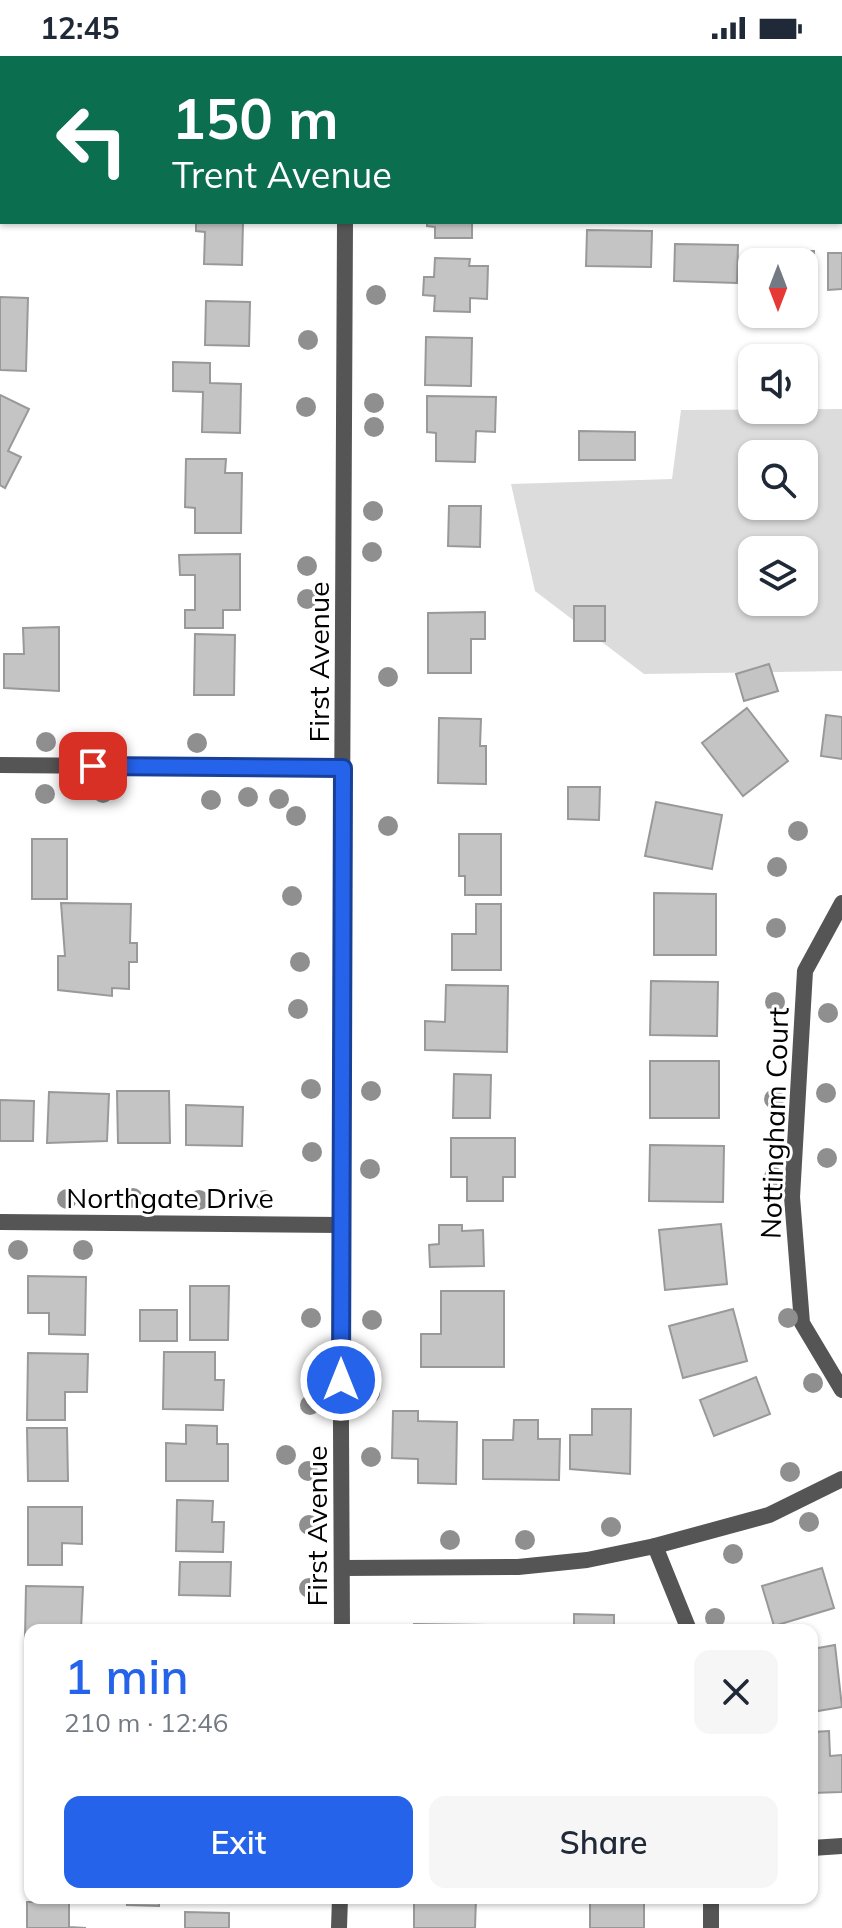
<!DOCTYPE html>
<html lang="en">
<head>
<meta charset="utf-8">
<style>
  :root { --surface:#fff; --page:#f6f6f7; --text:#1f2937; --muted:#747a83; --accent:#2563eb }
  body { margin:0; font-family:Mulish,sans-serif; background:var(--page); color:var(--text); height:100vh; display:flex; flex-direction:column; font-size:30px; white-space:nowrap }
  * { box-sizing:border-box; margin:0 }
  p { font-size:26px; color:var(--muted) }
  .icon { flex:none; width:44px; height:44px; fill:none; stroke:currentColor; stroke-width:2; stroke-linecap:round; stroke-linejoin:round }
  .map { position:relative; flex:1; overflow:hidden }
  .sheet { position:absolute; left:24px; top:1568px; width:794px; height:280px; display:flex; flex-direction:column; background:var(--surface); border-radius:16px; box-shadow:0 2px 6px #0004 }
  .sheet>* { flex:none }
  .banner { position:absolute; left:0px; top:0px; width:842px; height:168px; box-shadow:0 2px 6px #0004; background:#0b6e4f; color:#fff; overflow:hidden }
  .needle { width:52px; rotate:180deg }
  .buttons { position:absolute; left:738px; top:192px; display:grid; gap:16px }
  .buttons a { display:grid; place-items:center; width:80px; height:80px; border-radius:16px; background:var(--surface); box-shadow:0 2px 6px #0004; font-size:40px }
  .pin { position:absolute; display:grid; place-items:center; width:68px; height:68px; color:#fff; margin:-34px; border-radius:16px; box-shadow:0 4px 12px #0006 }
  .me { position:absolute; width:88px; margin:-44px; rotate:0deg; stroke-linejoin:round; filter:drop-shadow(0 0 6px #0008) }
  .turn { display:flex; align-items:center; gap:28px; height:168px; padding:0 40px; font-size:36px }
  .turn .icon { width:104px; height:104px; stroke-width:2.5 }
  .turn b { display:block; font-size:56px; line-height:68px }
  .round { display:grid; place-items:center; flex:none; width:84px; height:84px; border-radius:16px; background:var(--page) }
  .summary { display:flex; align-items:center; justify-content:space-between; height:136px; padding:0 40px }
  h1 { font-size:48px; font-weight:600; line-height:60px; color:var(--accent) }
  .button { display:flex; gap:16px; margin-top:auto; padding:16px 40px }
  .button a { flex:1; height:92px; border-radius:16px; background:var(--accent); color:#fff; font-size:32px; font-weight:600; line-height:92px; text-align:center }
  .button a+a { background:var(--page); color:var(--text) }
  .status { display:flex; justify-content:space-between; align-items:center; height:56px; padding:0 40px; background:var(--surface); direction:ltr }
  .status svg { height:22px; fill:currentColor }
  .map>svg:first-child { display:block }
</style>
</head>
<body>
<div class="status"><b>12:45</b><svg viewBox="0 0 49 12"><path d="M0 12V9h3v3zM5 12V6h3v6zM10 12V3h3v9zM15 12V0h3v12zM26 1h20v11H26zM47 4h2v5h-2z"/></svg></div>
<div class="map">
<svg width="842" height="1872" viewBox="0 0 842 1872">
  <rect width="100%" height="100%" fill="#fff"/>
  <path fill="#dcdcdc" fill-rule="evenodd" d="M842,353V615L644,618L535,535L511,428L672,423L681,354ZM752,398H804V450H752ZM752,494H804V546H752Z"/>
  <g fill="#c4c4c4" stroke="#999" stroke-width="2">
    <rect x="3" y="0" width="51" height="2"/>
    <rect x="168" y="0" width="61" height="2"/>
    <rect x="429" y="0" width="53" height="2"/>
    <rect x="569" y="0" width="74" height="2"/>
    <polygon points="655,0 715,0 655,2"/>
    <rect x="745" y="0" width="60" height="2"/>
    <polygon points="196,166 243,166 242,209 204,208 205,176 196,175"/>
    <polygon points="427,166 472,166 472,182 435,182 435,171 427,170"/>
    <polygon points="587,174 652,175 651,211 586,210"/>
    <polygon points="675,188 738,189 737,227 674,225"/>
    <polygon points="754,195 814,195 814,235 804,235 804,206 754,206"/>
    <polygon points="828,197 842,197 842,233 828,234"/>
    <polygon points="435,202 470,203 469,210 488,210 487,243 470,242 470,256 434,255 435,240 423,239 424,221 434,221"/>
    <polygon points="0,241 28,242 26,315 0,314"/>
    <polygon points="206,245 250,246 249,290 205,289"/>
    <polygon points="426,281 472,282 471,330 425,329"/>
    <polygon points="173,306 210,307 210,327 241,328 240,377 202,376 203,336 173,335"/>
    <polygon points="0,339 29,353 8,395 21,401 5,432 0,429"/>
    <polygon points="427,340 496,341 495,376 476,375 475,406 436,405 436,377 427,376"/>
    <polygon points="579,375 635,376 635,404 579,404"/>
    <polygon points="186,403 226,403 225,417 242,417 241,477 195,477 195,452 185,451"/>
    <polygon points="449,450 481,450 480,491 448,490"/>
    <polygon points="240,498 240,554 223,554 223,572 185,572 185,554 195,554 195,519 180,519 179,499"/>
    <rect x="574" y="550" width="31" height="35"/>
    <polygon points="485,556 485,583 471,583 471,617 428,617 428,557"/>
    <polygon points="59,571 59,635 4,632 4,598 24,598 23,572"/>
    <polygon points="195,578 235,579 234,639 194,639"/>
    <polygon points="769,608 778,635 744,645 736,618"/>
    <polygon points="747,652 788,705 743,740 702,687"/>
    <polygon points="826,659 842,661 842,703 821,700"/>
    <polygon points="439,662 481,663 480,690 486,690 486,728 438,727"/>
    <polygon points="568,731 600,731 599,764 568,763"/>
    <polygon points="656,746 722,759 712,813 645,800"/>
    <polygon points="459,778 501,778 501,839 465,839 465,820 459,820"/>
    <rect x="32" y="783" width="35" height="60"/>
    <polygon points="654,837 716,838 716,899 654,899"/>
    <polygon points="61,847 131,848 130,887 137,887 137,906 129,906 129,933 112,932 112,940 58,934 58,900 65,900"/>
    <polygon points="476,848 501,848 501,914 452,914 452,878 476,878"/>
    <polygon points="651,925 718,926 717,980 650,979"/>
    <polygon points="446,929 508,930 507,996 425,994 425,965 445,966"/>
    <rect x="650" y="1005" width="69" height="57"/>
    <polygon points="454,1018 491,1019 490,1062 453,1062"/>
    <polygon points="117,1035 169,1035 170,1087 118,1087"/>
    <polygon points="49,1036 109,1038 107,1085 47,1087"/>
    <polygon points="0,1044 34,1045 33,1085 0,1085"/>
    <polygon points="186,1049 243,1051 242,1090 186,1089"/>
    <polygon points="451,1082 515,1082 515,1121 503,1121 503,1145 467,1145 467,1121 451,1121"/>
    <polygon points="650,1089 724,1090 723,1146 649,1145"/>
    <polygon points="721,1168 727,1228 665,1234 659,1174"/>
    <polygon points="439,1169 462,1169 462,1175 483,1174 484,1210 430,1211 429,1189 439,1188"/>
    <polygon points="28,1220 86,1221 85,1279 49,1278 49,1257 28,1257"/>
    <polygon points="190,1230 229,1230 228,1284 190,1284"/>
    <polygon points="441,1235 504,1235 504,1311 421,1311 421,1278 441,1278"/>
    <polygon points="733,1253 747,1305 683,1322 669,1270"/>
    <rect x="140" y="1254" width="37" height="31"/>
    <polygon points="164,1296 215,1296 215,1324 224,1324 223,1354 163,1353"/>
    <polygon points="28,1297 88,1298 87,1336 65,1336 65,1364 27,1364"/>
    <polygon points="756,1321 770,1358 714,1380 700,1344"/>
    <polygon points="592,1353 631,1353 630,1418 570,1413 570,1379 592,1379"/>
    <polygon points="393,1355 418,1355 418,1365 457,1366 456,1428 418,1427 418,1403 392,1402"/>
    <polygon points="514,1364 538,1364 538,1383 560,1383 559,1424 483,1423 483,1384 513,1384"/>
    <polygon points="186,1369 217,1370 217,1388 228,1388 228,1425 166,1425 166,1387 186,1388"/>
    <polygon points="27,1372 67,1372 68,1425 28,1425"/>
    <polygon points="177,1444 213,1445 212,1466 224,1466 223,1496 176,1495"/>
    <polygon points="28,1451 82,1451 82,1488 62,1487 62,1509 28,1509"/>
    <polygon points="180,1506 231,1506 230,1540 179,1539"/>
    <polygon points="822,1512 834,1552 774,1570 762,1530"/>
    <polygon points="26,1530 83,1531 81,1574 30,1574 30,1582 25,1582"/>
    <polygon points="574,1558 614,1559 614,1574 574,1574"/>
    <polygon points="414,1568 487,1569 487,1574 414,1574"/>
    <polygon points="835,1589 842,1651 812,1656 812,1593"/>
    <polygon points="829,1675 830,1700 842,1699 842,1736 812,1737 812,1676"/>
    <rect x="25" y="1684" width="5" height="53"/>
    <rect x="27" y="1766" width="3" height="55"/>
    <polygon points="127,1842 159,1842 159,1850 127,1849"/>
    <polygon points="414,1842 476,1842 475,1872 414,1872"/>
    <rect x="590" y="1842" width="54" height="30"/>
    <polygon points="27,1846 69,1846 69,1871 86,1872 27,1872"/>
    <polygon points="185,1856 229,1857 229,1872 185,1872"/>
  </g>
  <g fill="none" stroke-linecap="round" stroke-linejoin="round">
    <g stroke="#555" stroke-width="16">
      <polyline points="840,119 842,119"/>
      <polyline points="0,709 343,712"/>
      <polyline points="842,847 805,915 792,1141 802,1267 842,1334"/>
      <polyline points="0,1166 340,1169"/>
      <polyline points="655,1490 689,1574"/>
      <polyline points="343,1512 518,1511 587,1504 655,1490 769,1459 842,1423"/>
      <polyline points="812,1792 842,1790"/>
      <polyline points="711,1872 711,1842"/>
    </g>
    <g stroke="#555" stroke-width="16">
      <polyline points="345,0 345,2"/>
      <polyline points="342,1574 340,1169 345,166"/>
      <polyline points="339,1872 340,1842"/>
    </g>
  </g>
  <g fill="#8f8f8f">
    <circle cx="376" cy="239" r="10"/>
    <circle cx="308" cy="284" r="10"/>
    <circle cx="374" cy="347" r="10"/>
    <circle cx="306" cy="351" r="10"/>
    <circle cx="374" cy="371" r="10"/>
    <circle cx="373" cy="455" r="10"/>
    <circle cx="372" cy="496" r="10"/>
    <circle cx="307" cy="510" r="10"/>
    <circle cx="307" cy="543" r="10"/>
    <circle cx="388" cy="621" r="10"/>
    <circle cx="46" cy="686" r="10"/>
    <circle cx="197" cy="687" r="10"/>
    <circle cx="103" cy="737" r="10"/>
    <circle cx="45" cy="738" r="10"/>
    <circle cx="248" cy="741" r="10"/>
    <circle cx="279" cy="743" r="10"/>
    <circle cx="211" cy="744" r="10"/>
    <circle cx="296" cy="760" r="10"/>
    <circle cx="388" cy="770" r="10"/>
    <circle cx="798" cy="775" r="10"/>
    <circle cx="777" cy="811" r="10"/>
    <circle cx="292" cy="840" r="10"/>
    <circle cx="776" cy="872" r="10"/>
    <circle cx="300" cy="906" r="10"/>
    <circle cx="775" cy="946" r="10"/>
    <circle cx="298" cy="953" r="10"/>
    <circle cx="828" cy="957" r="10"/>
    <circle cx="311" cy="1033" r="10"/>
    <circle cx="371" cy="1035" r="10"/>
    <circle cx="826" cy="1037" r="10"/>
    <circle cx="774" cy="1043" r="10"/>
    <circle cx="312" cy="1096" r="10"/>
    <circle cx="827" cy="1102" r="10"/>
    <circle cx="370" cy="1113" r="10"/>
    <circle cx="774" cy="1121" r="10"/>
    <circle cx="133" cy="1142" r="10"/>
    <circle cx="67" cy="1143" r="10"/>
    <circle cx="199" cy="1144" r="10"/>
    <circle cx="264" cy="1144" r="10"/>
    <circle cx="18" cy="1194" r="10"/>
    <circle cx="83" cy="1194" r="10"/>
    <circle cx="311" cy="1262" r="10"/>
    <circle cx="788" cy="1262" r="10"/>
    <circle cx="372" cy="1264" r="10"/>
    <circle cx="813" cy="1327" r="10"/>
    <circle cx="370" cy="1337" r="10"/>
    <circle cx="310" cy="1349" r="10"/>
    <circle cx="286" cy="1399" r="10"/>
    <circle cx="371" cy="1401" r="10"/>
    <circle cx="308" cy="1415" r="10"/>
    <circle cx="790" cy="1416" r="10"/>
    <circle cx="809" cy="1466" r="10"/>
    <circle cx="309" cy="1469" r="10"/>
    <circle cx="611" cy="1471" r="10"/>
    <circle cx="450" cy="1484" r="10"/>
    <circle cx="525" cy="1484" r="10"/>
    <circle cx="733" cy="1498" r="10"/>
    <circle cx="309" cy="1532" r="10"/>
    <circle cx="715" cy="1562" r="10"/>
  </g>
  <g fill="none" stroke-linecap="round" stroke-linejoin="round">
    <g stroke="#184099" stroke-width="20">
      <polyline id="route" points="93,710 343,712 341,1324"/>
    </g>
    <use href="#route" stroke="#2563eb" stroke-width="14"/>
  </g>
  <g text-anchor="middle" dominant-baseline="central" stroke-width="6" stroke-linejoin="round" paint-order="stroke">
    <g font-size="28" fill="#000" stroke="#fff">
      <text transform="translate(318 606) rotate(-90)">First Avenue</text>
      <text transform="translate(774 1067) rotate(-88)">Nottingham Court</text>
      <text x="170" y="1141">Northgate Drive</text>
      <text transform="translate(316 1470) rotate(-90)">First Avenue</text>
    </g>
  </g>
</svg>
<div class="buttons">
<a><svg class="needle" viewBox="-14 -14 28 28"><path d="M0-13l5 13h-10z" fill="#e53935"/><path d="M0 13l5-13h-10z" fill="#747a83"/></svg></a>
<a><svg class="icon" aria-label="sound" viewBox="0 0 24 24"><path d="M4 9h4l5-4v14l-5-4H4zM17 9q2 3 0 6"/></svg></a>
<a><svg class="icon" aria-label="search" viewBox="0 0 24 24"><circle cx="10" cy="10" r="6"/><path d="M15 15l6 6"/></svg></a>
<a><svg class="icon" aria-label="layers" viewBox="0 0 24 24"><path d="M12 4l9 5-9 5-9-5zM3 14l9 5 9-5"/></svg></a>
</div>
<div class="pin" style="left:93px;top:710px;background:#d93025"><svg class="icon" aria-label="arrive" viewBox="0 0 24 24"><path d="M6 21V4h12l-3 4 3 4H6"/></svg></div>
<svg class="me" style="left:341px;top:1324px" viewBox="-20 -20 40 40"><circle r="17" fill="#2563eb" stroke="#fff" stroke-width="3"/><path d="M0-11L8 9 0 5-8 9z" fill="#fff"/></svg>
<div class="banner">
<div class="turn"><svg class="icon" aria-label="left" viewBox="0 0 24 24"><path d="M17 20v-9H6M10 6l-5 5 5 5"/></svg><div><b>150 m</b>Trent Avenue</div></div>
</div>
<section class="sheet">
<div class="summary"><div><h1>1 min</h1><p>210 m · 12:46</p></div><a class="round"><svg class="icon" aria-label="close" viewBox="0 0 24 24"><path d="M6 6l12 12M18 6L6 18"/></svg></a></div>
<div class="button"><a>Exit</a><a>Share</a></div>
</section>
</div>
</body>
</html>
